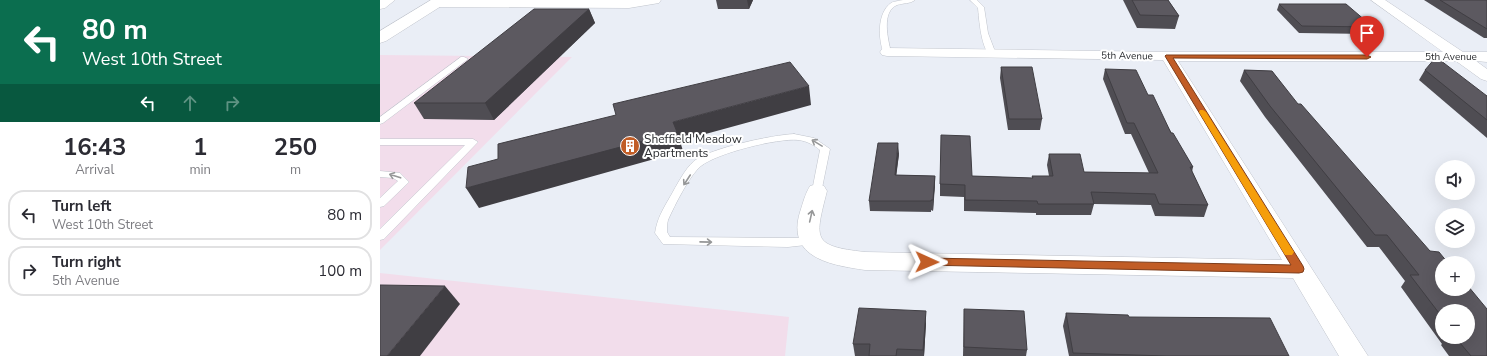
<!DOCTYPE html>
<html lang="en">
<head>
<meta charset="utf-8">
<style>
  :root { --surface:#fff; --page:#f2f2f3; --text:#2b2b33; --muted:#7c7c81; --line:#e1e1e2 }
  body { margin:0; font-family:"Nunito Sans",sans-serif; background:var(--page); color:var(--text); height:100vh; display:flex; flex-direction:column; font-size:15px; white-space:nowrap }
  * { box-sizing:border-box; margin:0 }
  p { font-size:13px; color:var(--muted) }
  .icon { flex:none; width:22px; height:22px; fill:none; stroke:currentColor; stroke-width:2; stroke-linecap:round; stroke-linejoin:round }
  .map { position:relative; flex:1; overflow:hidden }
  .panel { display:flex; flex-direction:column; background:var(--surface); width:380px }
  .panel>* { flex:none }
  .banner { background:#0b6e4f; color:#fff; overflow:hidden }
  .buttons { position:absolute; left:1055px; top:160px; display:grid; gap:8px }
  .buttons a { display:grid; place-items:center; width:40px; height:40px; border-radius:50%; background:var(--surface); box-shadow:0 4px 16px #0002; font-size:20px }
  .pin { position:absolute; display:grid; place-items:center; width:34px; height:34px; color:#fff; margin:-41px -17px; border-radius:50% 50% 50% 0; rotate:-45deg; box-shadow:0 0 4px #0007 }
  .pin .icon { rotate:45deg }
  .me { position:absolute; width:44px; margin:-22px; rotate:91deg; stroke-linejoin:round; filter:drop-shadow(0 0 3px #0008) }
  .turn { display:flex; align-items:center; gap:14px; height:84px; padding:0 16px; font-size:18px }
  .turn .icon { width:52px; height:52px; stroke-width:2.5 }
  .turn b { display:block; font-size:28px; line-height:34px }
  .lanes { display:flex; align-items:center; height:38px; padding:0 16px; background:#0003; justify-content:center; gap:20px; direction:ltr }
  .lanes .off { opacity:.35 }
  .eta { display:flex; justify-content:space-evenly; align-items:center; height:68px; text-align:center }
  .eta b { font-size:24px; font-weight:700; line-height:28px }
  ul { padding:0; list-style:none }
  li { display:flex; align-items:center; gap:12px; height:50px; margin:0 8px 6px; padding:0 8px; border:2px solid var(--line); border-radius:16px }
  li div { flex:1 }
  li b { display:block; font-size:15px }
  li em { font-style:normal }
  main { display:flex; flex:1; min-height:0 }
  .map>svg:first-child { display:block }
</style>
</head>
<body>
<main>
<section class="panel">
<div class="banner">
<div class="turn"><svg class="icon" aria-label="left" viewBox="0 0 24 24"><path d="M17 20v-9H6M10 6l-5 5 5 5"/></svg><div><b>80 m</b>West 10th Street</div></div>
<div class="lanes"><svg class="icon" aria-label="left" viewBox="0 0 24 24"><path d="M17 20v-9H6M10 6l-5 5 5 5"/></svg><svg class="icon off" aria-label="ahead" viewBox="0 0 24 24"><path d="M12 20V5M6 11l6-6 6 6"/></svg><svg class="icon off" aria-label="right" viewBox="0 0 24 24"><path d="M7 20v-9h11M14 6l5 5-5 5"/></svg></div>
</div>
<div class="eta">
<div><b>16:43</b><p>Arrival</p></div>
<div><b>1</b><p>min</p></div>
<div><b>250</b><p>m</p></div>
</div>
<ul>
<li><svg class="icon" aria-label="left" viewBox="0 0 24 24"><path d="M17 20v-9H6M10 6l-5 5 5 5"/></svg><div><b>Turn left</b><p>West 10th Street</p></div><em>80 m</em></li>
<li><svg class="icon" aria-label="right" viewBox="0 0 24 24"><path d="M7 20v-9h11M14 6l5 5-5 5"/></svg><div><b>Turn right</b><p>5th Avenue</p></div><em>100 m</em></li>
</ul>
</section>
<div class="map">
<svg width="1107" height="356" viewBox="0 0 1107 356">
  <rect width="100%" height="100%" fill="#eaeef6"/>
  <g fill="#f2ddeb">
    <polygon points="0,55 192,57 0,250"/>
    <polygon points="0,273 409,317 405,356 0,356"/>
  </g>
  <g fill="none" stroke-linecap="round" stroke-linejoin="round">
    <g stroke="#c0c4cc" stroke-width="1">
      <g id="service">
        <path d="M523,0H535C530,4 523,3 517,5C501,12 508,39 511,52L507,54H504C498,39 497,13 511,3C514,1 520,1 523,0Z"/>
        <path d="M590,0H597L604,7L608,33L616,54L615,56H612C601,52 599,18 598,8Z"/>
        <polygon points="81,57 84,57 88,59 3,123 0,124 0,117"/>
        <path d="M414,134L434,138L450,149L441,193H433L432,191L440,150C434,145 427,141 418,140C398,138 337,153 321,166C309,176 295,205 288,220C287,224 287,228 287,232L290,237L435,238L437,241L435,244L408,247L283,244L275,233C277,219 283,209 290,197C297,185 304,170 314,161C331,148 392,135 414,134Z"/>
        <polygon points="0,139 93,139 98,142 4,239 0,240 0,229 85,145 0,145"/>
        <polygon points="0,171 20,173 29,182 4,206 0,207 0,198 18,181 13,178 0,177"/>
      </g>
    </g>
    <g stroke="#c0c4cc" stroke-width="1">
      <g id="minor">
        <polygon points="52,0 281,0 279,3 249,8 57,7 52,6 51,3"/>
        <path d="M991,0H1005L1083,52H1107V62L1096,61L1107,69V81L1101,79L1076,61H798L988,356H959L913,278L485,270C451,265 406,258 420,212C423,203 425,194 430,186L437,184L444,186L447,191C435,239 431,246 485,252L902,260L783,60L507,56L502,55L500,52L502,49L507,48L788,52H1063Z"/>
      </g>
    </g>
    <g stroke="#c0c4cc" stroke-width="1">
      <polygon id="tertiary" points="51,0 68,0 66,3 6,41 0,43 0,31"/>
    </g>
    <g stroke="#c0c4cc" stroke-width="1">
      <polygon id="primary" points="0,0 15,0 5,8 0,9"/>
    </g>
    <use href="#service" fill="#fff" fill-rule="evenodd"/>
    <use href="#minor" fill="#fff" fill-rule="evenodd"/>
    <use href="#tertiary" fill="#fff" fill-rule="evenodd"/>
    <use href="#primary" fill="#fff" fill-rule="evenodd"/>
  </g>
  <g fill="#4f4d53" fill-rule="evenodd">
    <polygon points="336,0 373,0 369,9 338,9"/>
    <polygon points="743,0 788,0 799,16 795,29 757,28"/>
    <polygon points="1044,0 1107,0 1107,38 1104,38"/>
    <polygon points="899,4 993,27 989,34 919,33 897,10"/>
    <polygon points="209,9 215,23 114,120 44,119 34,103"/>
    <polygon points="621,67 662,119 660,130 628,130 620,78"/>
    <polygon points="725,69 768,95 813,167 812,172 828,205 824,217 775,216 771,205 714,204 711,215 656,215 656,213 584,211 584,197 560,196 560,184 592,176 652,178 652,176 669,176 667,165 669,154 704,172 769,173 751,134 745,134 723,79"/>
    <path d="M864,70L892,71L1107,356H1069L1061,345L1062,344L1021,287L1025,281L999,247H987L885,117L860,81ZM1062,311L1088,337H1062Z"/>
    <polygon points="1045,70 1107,96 1107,138 1039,80"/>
    <polygon points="519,154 516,175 555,176 553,211 551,210 551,212 490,211 489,201"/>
    <polygon points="584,309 647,350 646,356 583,356"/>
    <polygon points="686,313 749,317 909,356 689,356 683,326"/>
    <polygon points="546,323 544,356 475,356 473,344"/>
  </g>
  <g fill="#403e43">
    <polygon points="367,0 373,0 369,9"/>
    <polygon points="209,9 215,23 114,120 105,103"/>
    <polygon points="429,86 431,105 300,141 303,151 99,208 86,188 293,122"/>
    <polygon points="518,143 519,154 515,186 515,175"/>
    <polygon points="555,176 555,186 553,211 553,200"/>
    <polygon points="65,286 80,304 40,356 7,356"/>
    <polygon points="546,311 546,323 544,356 543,350"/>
  </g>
  <g fill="#5c5960" stroke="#403e43">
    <polygon points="752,0 788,0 799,16 760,15"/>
    <polygon points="1060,0 1107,0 1107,29"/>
    <polygon points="899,4 966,4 993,27 922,26"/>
    <polygon points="154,9 209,9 105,103 34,103"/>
    <polygon points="1056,57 1107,96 1107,120 1045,70"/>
    <polygon points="410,62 429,86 293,122 297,132 86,188 88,167 118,159 118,144 236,115 233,104"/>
    <polygon points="621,67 652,67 662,119 629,119"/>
    <polygon points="725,69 756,70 768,95 773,95 791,133 793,133 813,167 810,167 828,205 779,204 775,194 711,192 714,204 658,204 657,201 585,200 585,185 560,184 561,135 590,136 592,176 653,178 652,176 673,176 669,154 700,154 704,172 778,173 754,123 747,123"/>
    <polygon points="864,70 892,71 918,104 921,104 1050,251 1059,252 1068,263 1062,263 1062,289 1088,289 1088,286 1107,309 1107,356 1091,356 1075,337 1088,337 1088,311 1062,311 1062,317 1030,275 1039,275 1007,235 995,235 890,106"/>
    <polygon points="498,143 518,143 515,175 555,176 553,200 551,200 551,201 489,201"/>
    <polygon points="0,285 65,286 7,356 0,356"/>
    <polygon points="479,308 546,311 543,350 517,349 516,356 489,356 490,344 473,344"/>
    <polygon points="584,309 644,311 647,350 584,347"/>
    <polygon points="686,313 748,315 749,317 890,318 909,356 786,356 693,353"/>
  </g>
  <defs><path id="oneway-shaft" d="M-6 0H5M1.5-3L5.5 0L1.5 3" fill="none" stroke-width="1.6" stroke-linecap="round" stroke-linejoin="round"/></defs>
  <g stroke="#969798">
    <use href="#oneway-shaft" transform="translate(437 143) rotate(-149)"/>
    <use href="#oneway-shaft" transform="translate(15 176) rotate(-162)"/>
    <use href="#oneway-shaft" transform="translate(307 180) rotate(123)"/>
    <use href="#oneway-shaft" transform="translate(431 216) rotate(-77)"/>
    <use href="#oneway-shaft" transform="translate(326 242) rotate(1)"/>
  </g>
  <polygon fill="#c15d26" stroke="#7d3c19" points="786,55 987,55 991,57 987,59 793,58 923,266 924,269 923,272 919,273 543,265 541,262 543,259 547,258 911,265 785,56"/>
  <polygon fill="#f59e0b" points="820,110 823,110 826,112 912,249 914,252 912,255 905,255 819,112"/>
  <defs>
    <g id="building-disc" transform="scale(1)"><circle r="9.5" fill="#c15d26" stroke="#fff"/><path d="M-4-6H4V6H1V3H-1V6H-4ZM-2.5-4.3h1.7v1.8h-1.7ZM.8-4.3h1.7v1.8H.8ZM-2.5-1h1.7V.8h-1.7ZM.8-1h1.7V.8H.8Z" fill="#fff"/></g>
  </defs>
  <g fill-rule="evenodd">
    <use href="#building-disc" x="250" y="146"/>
  </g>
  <g text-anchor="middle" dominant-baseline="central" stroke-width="4" stroke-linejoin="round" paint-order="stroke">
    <g font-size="10" fill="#2d2f32" stroke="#fff">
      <text transform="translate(747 56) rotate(1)">5th Avenue</text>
      <text x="1071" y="57">5th Avenue</text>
    </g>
    <g font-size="12" fill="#2d2f32" stroke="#fff" text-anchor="start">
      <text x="264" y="139">Sheffield Meadow<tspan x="264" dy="14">Apartments</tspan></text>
    </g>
  </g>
</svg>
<div class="buttons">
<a><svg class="icon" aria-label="sound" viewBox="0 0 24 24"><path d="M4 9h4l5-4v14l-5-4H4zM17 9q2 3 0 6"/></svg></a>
<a><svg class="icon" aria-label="layers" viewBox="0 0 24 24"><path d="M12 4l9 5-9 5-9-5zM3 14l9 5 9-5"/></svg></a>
<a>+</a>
<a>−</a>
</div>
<div class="pin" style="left:987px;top:57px;background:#d93025"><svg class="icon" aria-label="arrive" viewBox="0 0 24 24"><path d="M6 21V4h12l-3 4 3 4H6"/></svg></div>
<svg class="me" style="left:547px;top:262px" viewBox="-20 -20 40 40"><path d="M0-17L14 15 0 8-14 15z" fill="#c15d26" stroke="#fff" stroke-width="4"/></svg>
</div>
</main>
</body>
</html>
